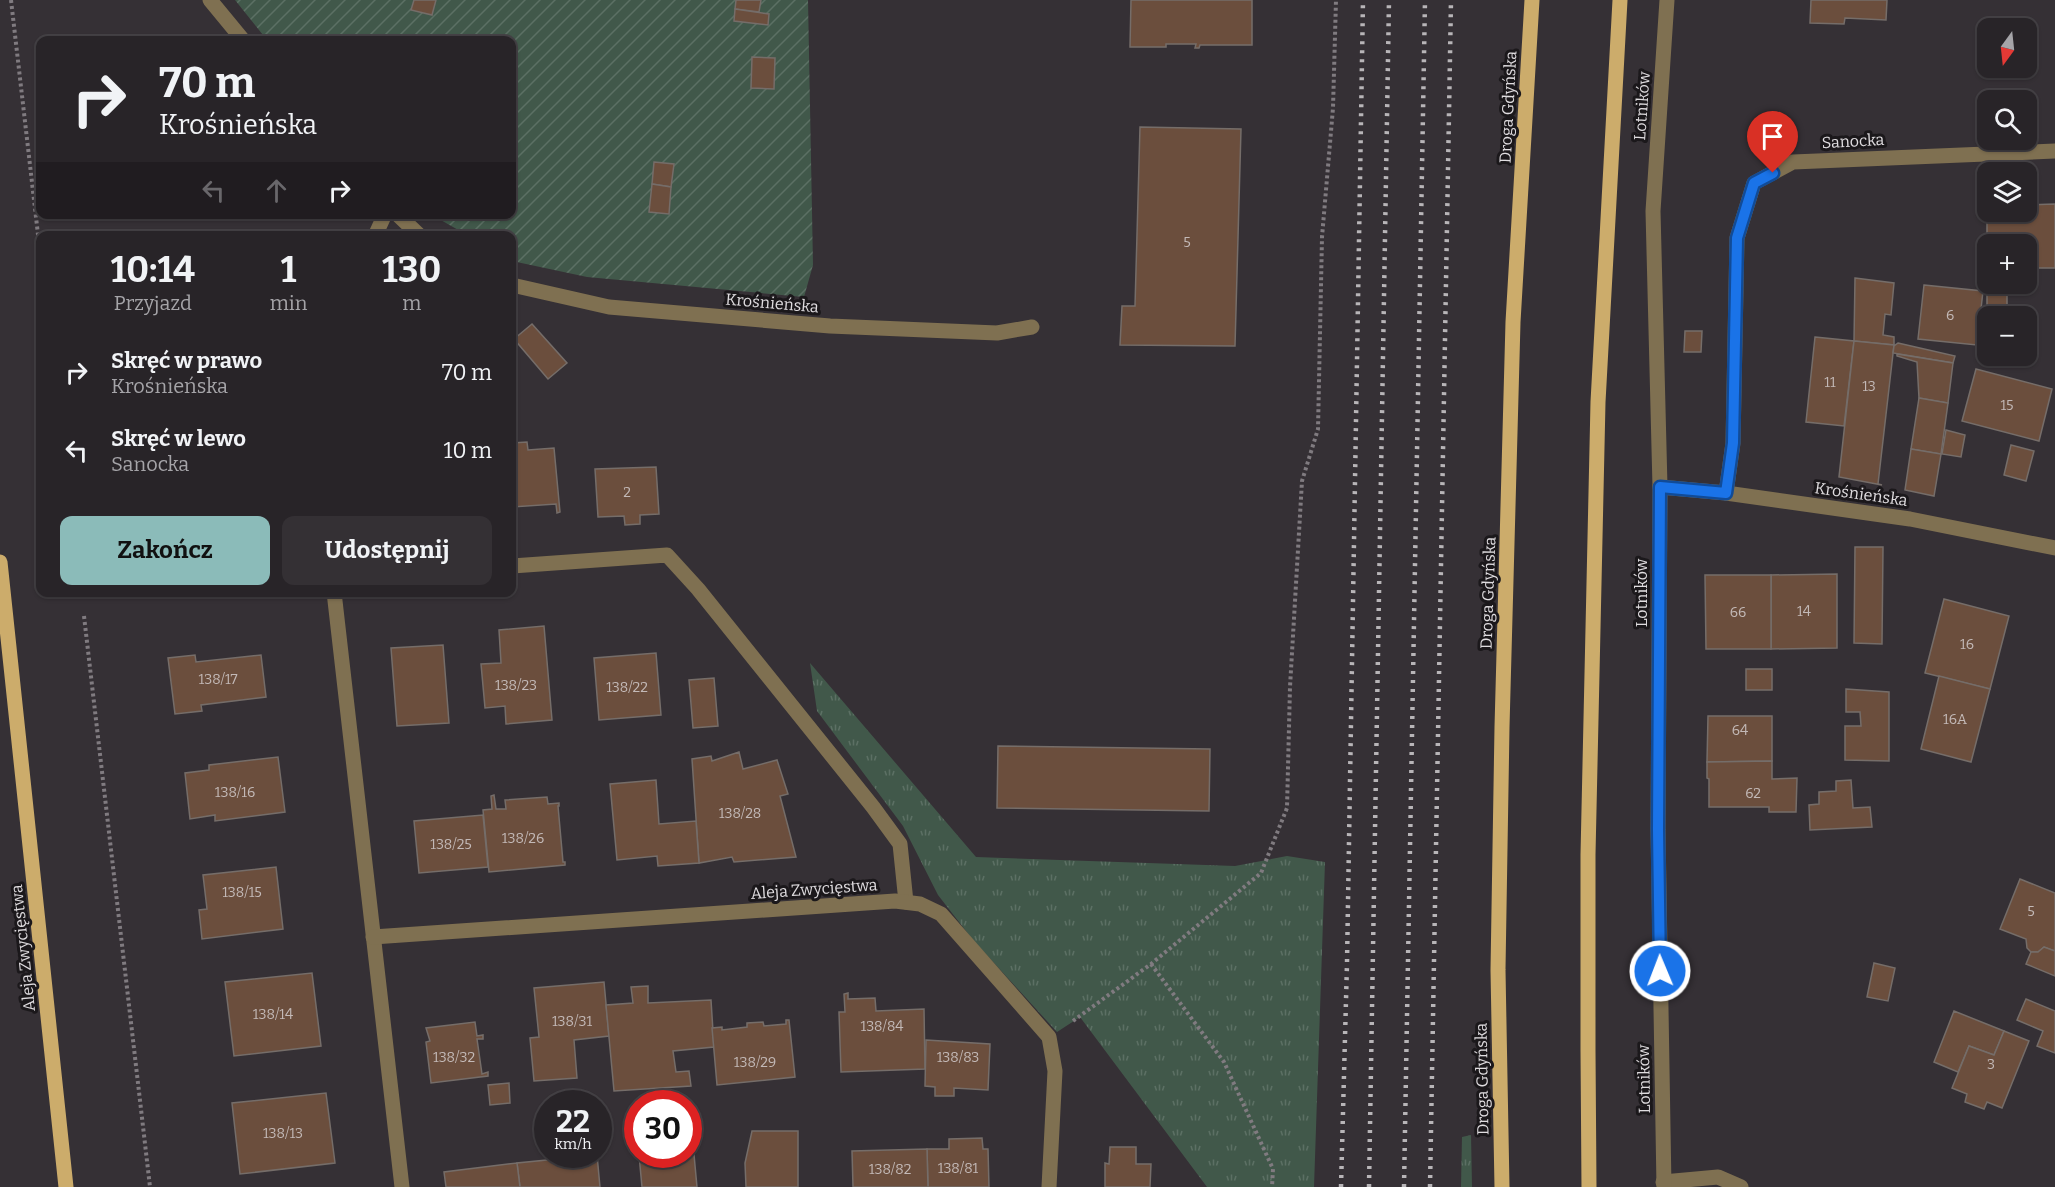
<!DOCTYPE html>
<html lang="pl">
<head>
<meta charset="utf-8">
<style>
  :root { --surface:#282428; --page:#343034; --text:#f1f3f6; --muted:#a5a4a8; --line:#444145; --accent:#8bbbb9 }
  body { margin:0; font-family:Bitter,serif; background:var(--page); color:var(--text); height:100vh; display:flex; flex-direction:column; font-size:22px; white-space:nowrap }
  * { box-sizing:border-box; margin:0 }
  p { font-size:20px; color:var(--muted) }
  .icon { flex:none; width:33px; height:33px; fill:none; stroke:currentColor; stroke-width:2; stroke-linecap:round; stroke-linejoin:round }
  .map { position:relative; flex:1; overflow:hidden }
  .sheet { position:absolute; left:36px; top:231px; width:480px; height:366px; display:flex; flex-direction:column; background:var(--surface); border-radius:12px; box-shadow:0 2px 4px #0004,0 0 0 2px var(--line) }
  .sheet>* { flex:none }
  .hud { position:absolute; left:36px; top:36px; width:480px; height:183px; border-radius:12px; box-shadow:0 2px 4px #0004,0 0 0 2px var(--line); background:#282428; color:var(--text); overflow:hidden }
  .needle { width:39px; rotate:195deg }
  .tools { position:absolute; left:1977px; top:18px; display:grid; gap:12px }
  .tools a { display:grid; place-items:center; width:60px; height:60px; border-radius:12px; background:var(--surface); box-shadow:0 2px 4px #0004,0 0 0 2px var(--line); font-size:30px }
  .speed { position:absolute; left:534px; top:1090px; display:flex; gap:12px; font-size:30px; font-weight:700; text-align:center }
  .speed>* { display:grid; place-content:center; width:78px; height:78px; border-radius:50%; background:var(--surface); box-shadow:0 2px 4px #0004,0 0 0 2px var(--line); line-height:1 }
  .speed small { font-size:15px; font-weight:400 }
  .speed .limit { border:9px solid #d22; background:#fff; color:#111 }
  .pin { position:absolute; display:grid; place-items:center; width:51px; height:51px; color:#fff; margin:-62px -26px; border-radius:50% 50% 50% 0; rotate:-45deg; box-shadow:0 0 6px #0007 }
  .pin .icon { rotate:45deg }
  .me { position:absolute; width:66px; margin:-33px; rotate:359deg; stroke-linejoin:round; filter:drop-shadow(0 0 4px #0008) }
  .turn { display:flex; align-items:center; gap:21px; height:126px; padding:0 24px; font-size:27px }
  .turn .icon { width:78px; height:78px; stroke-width:2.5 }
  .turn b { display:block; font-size:42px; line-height:51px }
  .lanes { display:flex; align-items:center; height:57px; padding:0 24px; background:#0003; justify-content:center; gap:30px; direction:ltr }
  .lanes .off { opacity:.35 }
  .eta { display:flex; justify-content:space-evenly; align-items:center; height:102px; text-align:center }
  .eta b { font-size:36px; font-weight:700; line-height:42px }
  .cta { display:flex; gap:12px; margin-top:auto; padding:12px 24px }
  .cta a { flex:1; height:69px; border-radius:12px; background:var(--accent); color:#111; font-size:24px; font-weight:700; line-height:69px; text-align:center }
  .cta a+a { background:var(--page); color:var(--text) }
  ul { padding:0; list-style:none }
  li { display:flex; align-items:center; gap:18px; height:78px; padding:0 24px }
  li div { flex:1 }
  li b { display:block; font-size:22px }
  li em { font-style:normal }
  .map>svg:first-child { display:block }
</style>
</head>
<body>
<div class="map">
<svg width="2055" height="1187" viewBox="0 0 2055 1187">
  <defs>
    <pattern id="grass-tufts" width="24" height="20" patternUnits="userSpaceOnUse" patternTransform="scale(1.5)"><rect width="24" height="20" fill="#41584a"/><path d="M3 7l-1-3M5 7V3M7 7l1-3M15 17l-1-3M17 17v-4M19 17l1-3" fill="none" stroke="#5c7064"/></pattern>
    <pattern id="garden-furrows" width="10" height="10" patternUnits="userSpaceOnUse" patternTransform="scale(1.5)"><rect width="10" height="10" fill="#41584a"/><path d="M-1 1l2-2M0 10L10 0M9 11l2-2" fill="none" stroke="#5c7064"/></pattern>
  </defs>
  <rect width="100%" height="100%" fill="#353035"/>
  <g fill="url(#grass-tufts)">
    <polygon points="810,663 976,857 1235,866 1287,856 1325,862 1314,1187 1207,1187 1080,1017 1057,1032 973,940 938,895 903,826 817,711"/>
    <polygon points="1471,1135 1472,1187 1461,1187 1462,1137"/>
  </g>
  <polygon fill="url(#garden-furrows)" points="235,0 808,0 813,265 804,297 587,277 512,261 512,236 467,235 432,215 512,214 512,40 267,40"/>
  <g fill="#6b4e3d" stroke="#756d69" stroke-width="1.5">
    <polygon points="414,0 436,0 432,15 411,10"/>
    <polygon points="736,0 761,0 759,12 735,9"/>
    <polygon points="1131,0 1252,0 1252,45 1200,45 1199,48 1195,48 1196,44 1166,44 1166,47 1130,47"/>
    <polygon points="1811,0 1887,0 1886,20 1845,18 1844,24 1810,23"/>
    <polygon points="735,9 769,14 768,25 734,21"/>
    <polygon points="752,57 775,58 774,89 751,88"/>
    <polygon points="1140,127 1241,129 1235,346 1120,345 1122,306 1135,306"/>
    <polygon points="654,162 674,164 671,187 652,184"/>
    <polygon points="652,184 671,187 669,214 649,212"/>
    <polygon points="2055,204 2055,268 2026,268 2026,244 1988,244 1988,284 2007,284 2007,294 1987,294 1987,205 1988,212 2026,212 2026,205"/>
    <polygon points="1855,278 1894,283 1891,315 1885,314 1883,335 1894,337 1894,345 1854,341"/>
    <polygon points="1924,285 1983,291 1977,345 1918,339"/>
    <polygon points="1987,294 2007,294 2007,316 1988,316 1987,323"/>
    <polygon points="532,324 567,363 548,379 514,339"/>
    <polygon points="1685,331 1702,331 1701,352 1684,352"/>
    <polygon points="1815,337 1854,341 1844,426 1806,422"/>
    <polygon points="1854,341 1894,345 1878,484 1882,485 1839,477"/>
    <polygon points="1898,343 1955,356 1953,363 1893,353 1894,346"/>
    <polygon points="1897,354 1953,363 1948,403 1919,398 1917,362 1897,356"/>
    <polygon points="1976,369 2052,389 2039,441 1962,421"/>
    <polygon points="1919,398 1948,403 1941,454 1911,449"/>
    <polygon points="1946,430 1965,435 1961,457 1942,454"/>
    <polygon points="527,442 528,450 554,448 560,512 557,513 556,504 512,507 512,443"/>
    <polygon points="2011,445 2034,451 2026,481 2004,475"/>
    <polygon points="1911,449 1941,454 1934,496 1905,490"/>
    <polygon points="656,467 659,514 640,515 640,524 625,525 624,516 598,517 595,469"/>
    <polygon points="1855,547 1883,547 1882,644 1854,643"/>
    <polygon points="1837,574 1837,648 1771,649 1771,575"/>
    <polygon points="1705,575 1771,575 1771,649 1706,649"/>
    <polygon points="1944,599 2009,616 1990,689 1925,673"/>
    <polygon points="544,626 552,720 506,724 505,706 485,708 481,664 501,663 499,630"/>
    <polygon points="443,645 449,723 397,726 391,648"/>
    <polygon points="656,653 661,715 599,720 594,658"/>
    <polygon points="195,655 196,662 261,655 266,697 201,705 202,711 175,714 168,658"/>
    <rect x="1746" y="669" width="26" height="21"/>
    <polygon points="1939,676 1990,689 1971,762 1921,749"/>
    <polygon points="714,678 718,726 693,728 689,680"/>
    <polygon points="1846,689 1889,692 1889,761 1845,760 1845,726 1861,726 1860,712 1846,712"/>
    <polygon points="1708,716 1772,716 1772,761 1707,762"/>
    <polygon points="998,746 1210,749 1209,811 997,808"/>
    <polygon points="739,752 743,769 777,760 788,794 780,796 796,857 734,862 732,857 699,863 692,759 711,756 712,761"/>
    <polygon points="278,757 285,812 215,821 215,815 190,819 185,773 209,770 209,765"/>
    <polygon points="1772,761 1772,779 1797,778 1796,812 1769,812 1769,807 1709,807 1709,779 1707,778 1707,762"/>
    <polygon points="656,780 659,824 696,821 699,863 658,866 657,856 617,860 610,784"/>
    <polygon points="1851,780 1853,808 1870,807 1872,827 1810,830 1809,805 1819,804 1819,792 1836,791 1836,781"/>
    <polygon points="494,795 496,809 506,809 505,800 547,797 548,804 559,803 559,806 558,806 563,862 565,862 565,865 489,872 483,810 492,809 491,796"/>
    <polygon points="483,815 488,867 419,873 414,821"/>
    <polygon points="276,867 283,929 202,939 199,910 207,909 203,875"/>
    <polygon points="2020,879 2055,893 2055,951 2044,947 2038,952 2031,952 2027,948 2026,939 2000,929"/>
    <polygon points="2044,947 2055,951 2055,976 2026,964 2031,952 2038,952"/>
    <polygon points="1874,963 1895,968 1888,1001 1867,997"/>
    <polygon points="312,973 321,1046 234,1056 225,982"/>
    <polygon points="604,982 609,1036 574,1040 577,1078 534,1081 530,1038 539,1037 534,988"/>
    <polygon points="648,986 648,1003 711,1000 714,1047 673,1051 676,1072 689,1071 691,1086 614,1091 606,1005 633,1003 631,987"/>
    <polygon points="848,993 848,999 875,998 876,1011 924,1009 925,1069 841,1072 839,1012 845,1012 844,994"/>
    <polygon points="2026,999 2055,1011 2055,1053 2037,1046 2043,1031 2017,1020"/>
    <polygon points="1954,1011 2004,1031 1994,1055 1969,1046 1958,1072 1934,1062"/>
    <polygon points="786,1020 789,1020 795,1077 717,1085 712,1028 722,1027 722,1030 747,1027 747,1023 763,1022 764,1026 786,1024"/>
    <polygon points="475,1022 477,1036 483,1035 483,1039 477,1039 482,1074 488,1072 488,1076 431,1083 426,1042 430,1041 426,1028"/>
    <polygon points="2004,1031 2029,1041 2002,1108 1987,1102 1984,1109 1965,1102 1967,1094 1952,1088 1969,1046 1994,1055"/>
    <polygon points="926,1040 990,1044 988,1090 954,1088 954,1096 935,1096 935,1087 925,1086"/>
    <polygon points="509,1083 510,1103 490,1105 488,1085"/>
    <polygon points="326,1093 335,1163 240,1174 232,1103"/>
    <polygon points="752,1131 798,1131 798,1187 746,1187 745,1163"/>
    <polygon points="688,1133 692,1133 697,1187 642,1187 639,1155 688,1155"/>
    <polygon points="982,1138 983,1149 988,1149 989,1187 928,1187 927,1149 949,1149 949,1139"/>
    <polygon points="1110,1147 1136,1147 1136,1164 1151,1164 1150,1187 1105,1187 1105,1163 1109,1164"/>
    <polygon points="927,1149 928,1187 853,1187 852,1151"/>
    <polygon points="597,1155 600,1187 520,1187 517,1163"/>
    <polygon points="517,1163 520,1187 446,1187 444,1172"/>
  </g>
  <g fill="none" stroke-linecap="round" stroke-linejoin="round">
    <g stroke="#807b80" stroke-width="4" stroke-dasharray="3 3" stroke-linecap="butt">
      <polyline points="11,0 40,252"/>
      <polyline points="84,616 150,1187"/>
      <polyline points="1151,964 1224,1062 1273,1169 1272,1187"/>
      <polyline points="1073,1021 1151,964 1261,873 1287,808 1290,687 1302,481 1318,429 1322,237 1333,108 1336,0"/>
    </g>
    <g stroke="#7f7051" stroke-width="15">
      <polyline points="210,0 243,40"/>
      <polyline points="397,214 420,236"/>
      <polyline points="375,236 385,214"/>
      <polyline points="512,285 609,307 830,326 997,333 1032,327"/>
      <polyline points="1660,487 1726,493 1910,519 2055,548"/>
      <polyline points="1726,493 1733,443 1737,238 1754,183 1793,162 2055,151"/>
      <polyline points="512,566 667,555 698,589 873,807 900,844 906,902"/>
      <polyline points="334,592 402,1187"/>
      <polyline points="373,937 895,901 920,904 941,914 1049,1037 1055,1071 1049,1187"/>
      <polyline points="1663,1182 1718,1177 1741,1187"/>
      <polyline points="1664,1187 1658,830 1660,487 1653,211 1667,0"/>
    </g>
    <g stroke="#ccac6b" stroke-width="15">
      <polyline points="0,562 66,1187"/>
      <polyline points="1502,1187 1498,970 1502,727 1513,322 1532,0"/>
      <polyline points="1589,1187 1588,1050 1588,855 1598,402 1620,0"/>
    </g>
    <g stroke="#b8b5b8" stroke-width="4.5" stroke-dasharray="3 6" stroke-linecap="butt">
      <polyline points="1341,1187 1347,963 1363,0"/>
      <polyline points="1369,1187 1389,0"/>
      <polyline points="1404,1187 1425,0"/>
      <polyline points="1430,1187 1451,0"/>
    </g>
  </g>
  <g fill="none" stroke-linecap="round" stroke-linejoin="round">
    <g stroke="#114b97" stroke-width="15">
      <polyline id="route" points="1660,971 1658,830 1660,487 1726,493 1733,443 1737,238 1754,183 1773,173"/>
    </g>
    <use href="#route" stroke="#1a73e8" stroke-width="10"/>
  </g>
  <g text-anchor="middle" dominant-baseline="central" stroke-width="6" stroke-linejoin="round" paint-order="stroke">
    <g font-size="14" fill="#c3b9b7">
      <text x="1187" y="242">5</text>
      <text x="1950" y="315">6</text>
      <text x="1830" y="382">11</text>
      <text x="1869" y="386">13</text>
      <text x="2007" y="405">15</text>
      <text x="627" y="492">2</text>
      <text x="1804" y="611">14</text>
      <text x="1738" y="612">66</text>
      <text x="1967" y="644">16</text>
      <text x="218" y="679">138/17</text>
      <text x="516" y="685">138/23</text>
      <text x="627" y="687">138/22</text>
      <text x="1955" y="719">16A</text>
      <text x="1740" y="730">64</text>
      <text x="235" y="792">138/16</text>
      <text x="1753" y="793">62</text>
      <text x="740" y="813">138/28</text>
      <text x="523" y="838">138/26</text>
      <text x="451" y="844">138/25</text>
      <text x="242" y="892">138/15</text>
      <text x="2031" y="911">5</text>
      <text x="273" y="1014">138/14</text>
      <text x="572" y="1021">138/31</text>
      <text x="882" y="1026">138/84</text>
      <text x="454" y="1057">138/32</text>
      <text x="958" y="1057">138/83</text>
      <text x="755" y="1062">138/29</text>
      <text x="1991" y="1064">3</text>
      <text x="283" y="1133">138/13</text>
      <text x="958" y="1168">138/81</text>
      <text x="890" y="1169">138/82</text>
    </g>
    <g font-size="16" fill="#e0dde0" stroke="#1b181b">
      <text transform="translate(1642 106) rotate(-86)">Lotników</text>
      <text transform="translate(1508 107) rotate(-87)">Droga Gdyńska</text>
      <text transform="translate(1853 141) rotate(-3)">Sanocka</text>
      <text transform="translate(772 303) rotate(5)">Krośnieńska</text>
      <text transform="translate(1861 494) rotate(8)">Krośnieńska</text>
      <text transform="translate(1488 593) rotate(-88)">Droga Gdyńska</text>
      <text transform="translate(1641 593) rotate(-90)">Lotników</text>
      <text transform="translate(814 889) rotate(-4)">Aleja Zwycięstwa</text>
      <text transform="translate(23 948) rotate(-96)">Aleja Zwycięstwa</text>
      <text transform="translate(1482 1079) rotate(-91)">Droga Gdyńska</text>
      <text transform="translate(1644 1079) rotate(-91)">Lotników</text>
    </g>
  </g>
</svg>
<div class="tools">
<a><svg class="needle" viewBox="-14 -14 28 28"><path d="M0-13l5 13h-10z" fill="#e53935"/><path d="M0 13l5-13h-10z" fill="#a5a4a8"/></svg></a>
<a><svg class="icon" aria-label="search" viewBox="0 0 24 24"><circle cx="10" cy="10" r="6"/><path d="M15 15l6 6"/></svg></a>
<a><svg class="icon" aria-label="layers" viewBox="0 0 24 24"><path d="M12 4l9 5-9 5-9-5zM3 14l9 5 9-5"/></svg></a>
<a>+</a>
<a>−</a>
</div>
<div class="speed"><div>22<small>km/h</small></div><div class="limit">30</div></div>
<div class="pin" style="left:1773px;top:173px;background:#d93025"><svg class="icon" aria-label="arrive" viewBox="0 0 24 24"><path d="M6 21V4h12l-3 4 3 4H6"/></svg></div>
<svg class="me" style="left:1660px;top:971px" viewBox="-20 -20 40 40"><circle r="17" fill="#1a73e8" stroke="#fff" stroke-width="3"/><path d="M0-11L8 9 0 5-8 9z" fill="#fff"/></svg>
<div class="hud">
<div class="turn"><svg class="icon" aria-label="right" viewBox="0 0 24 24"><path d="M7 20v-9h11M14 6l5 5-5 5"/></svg><div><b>70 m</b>Krośnieńska</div></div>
<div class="lanes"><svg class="icon off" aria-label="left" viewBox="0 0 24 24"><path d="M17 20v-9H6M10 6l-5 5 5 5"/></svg><svg class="icon off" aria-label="ahead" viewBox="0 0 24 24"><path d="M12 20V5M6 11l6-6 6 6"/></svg><svg class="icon" aria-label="right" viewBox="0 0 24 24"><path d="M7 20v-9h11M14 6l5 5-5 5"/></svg></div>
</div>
<section class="sheet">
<div class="eta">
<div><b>10:14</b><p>Przyjazd</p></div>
<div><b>1</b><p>min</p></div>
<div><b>130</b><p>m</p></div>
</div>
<ul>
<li><svg class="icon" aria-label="right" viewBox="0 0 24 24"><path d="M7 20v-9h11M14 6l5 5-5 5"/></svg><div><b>Skręć w prawo</b><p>Krośnieńska</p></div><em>70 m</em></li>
<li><svg class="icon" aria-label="left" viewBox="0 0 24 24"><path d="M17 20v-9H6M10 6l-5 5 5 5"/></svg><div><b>Skręć w lewo</b><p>Sanocka</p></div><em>10 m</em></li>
</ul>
<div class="cta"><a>Zakończ</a><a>Udostępnij</a></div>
</section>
</div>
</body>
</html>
